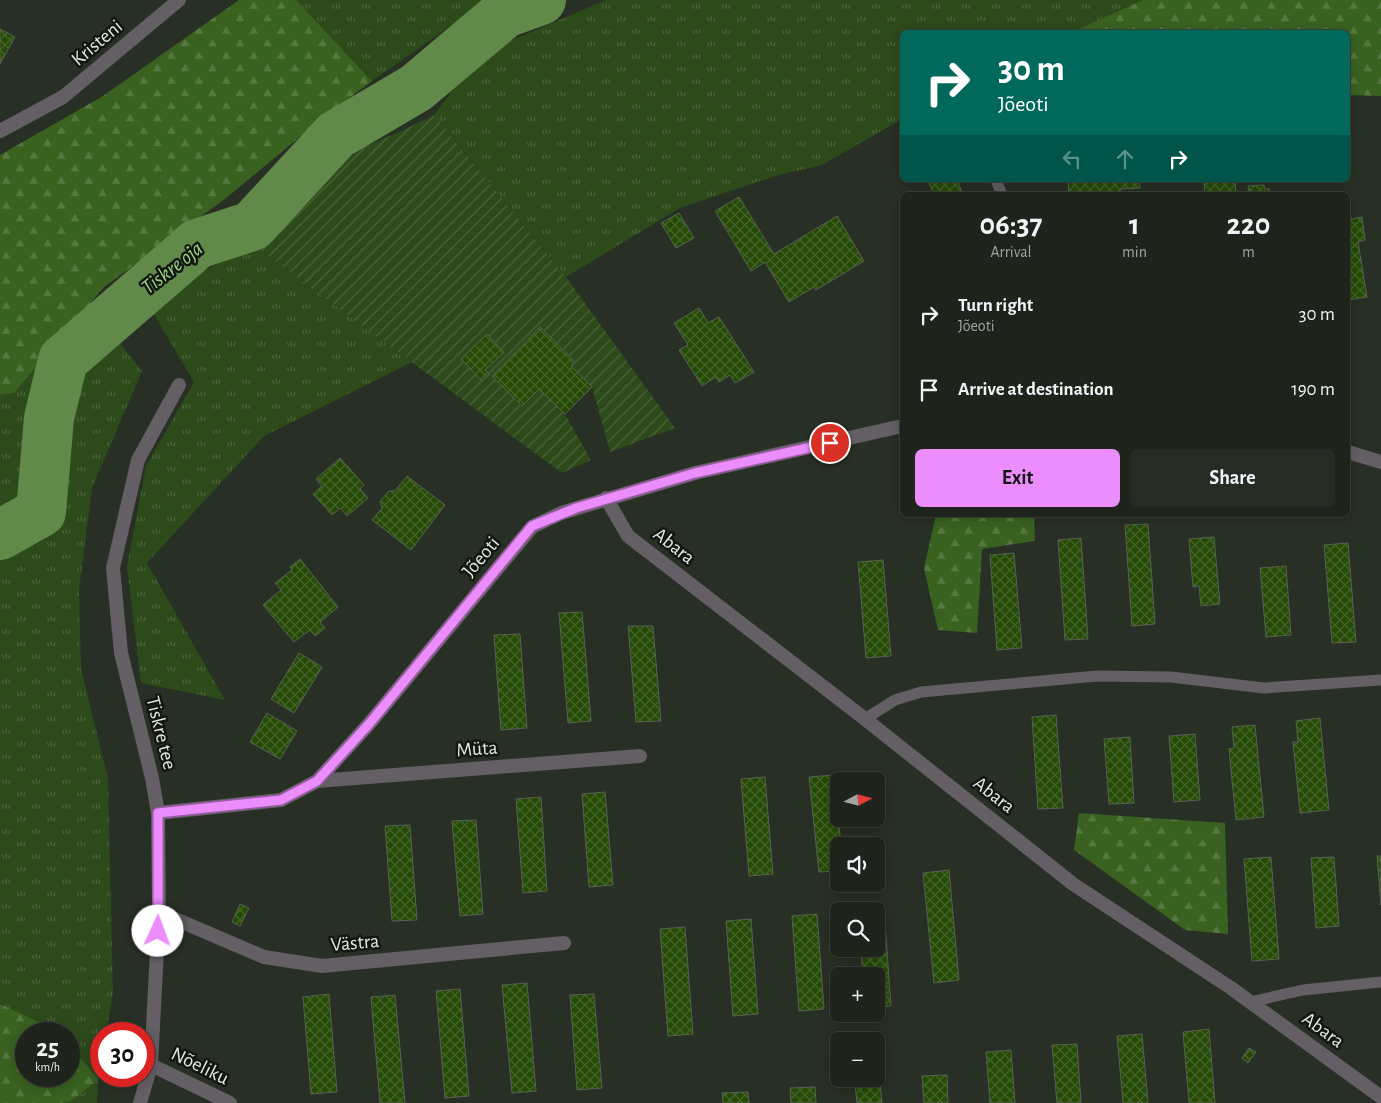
<!DOCTYPE html>
<html lang="en">
<head>
<meta charset="utf-8">
<style>
  :root { --surface:#1e231b; --page:#262b24; --text:#f1f3f6; --muted:#a1a4a3; --line:#3c403a; --accent:#eb8dfc }
  body { margin:0; font-family:"Alegreya Sans",sans-serif; background:var(--page); color:var(--text); height:100vh; display:flex; flex-direction:column; font-size:19px; white-space:nowrap }
  * { box-sizing:border-box; margin:0 }
  p { font-size:16px; color:var(--muted) }
  .icon { flex:none; width:28px; height:28px; fill:none; stroke:currentColor; stroke-width:2; stroke-linecap:round; stroke-linejoin:round }
  .map { position:relative; flex:1; overflow:hidden }
  .side { position:absolute; left:900px; top:192px; width:450px; height:325px; display:flex; flex-direction:column; background:var(--surface); border-radius:8px; box-shadow:0 2px 12px #0003,0 0 0 1px var(--line) }
  .side>* { flex:none }
  .guide { position:absolute; left:900px; top:30px; width:450px; height:152px; border-radius:8px; box-shadow:0 2px 12px #0003,0 0 0 1px var(--line); background:#00695c; color:#fff; overflow:hidden }
  .needle { width:32px; rotate:83deg }
  .controls { position:absolute; left:830px; top:772px; display:grid; gap:10px }
  .controls a { display:grid; place-items:center; width:55px; height:55px; border-radius:8px; background:var(--surface); box-shadow:0 2px 12px #0003,0 0 0 1px var(--line); font-size:25px }
  .speed { position:absolute; left:15px; top:1022px; display:flex; gap:10px; font-size:25px; font-weight:700; text-align:center }
  .speed>* { display:grid; place-content:center; width:65px; height:65px; border-radius:50%; background:var(--surface); box-shadow:0 2px 12px #0003,0 0 0 1px var(--line); line-height:1 }
  .speed small { font-size:12px; font-weight:400 }
  .speed .limit { border:8px solid #d22; background:#fff; color:#111 }
  .pin { position:absolute; display:grid; place-items:center; width:42px; height:42px; color:#fff; margin:-21px; border:2px solid #fff; border-radius:50%; box-shadow:0 1px 5px #0007 }
  .me { position:absolute; width:55px; margin:-28px; rotate:2deg; stroke-linejoin:round; filter:drop-shadow(0 0 4px #0008) }
  .turn { display:flex; align-items:center; gap:18px; height:105px; padding:0 15px; font-size:22px }
  .turn .icon { width:65px; height:65px; stroke-width:2.5 }
  .turn b { display:block; font-size:35px; line-height:42px }
  .lanes { display:flex; align-items:center; height:48px; padding:0 15px; background:#0003; justify-content:center; gap:25px; direction:ltr }
  .lanes .off { opacity:.35 }
  .eta { display:flex; justify-content:space-evenly; align-items:center; height:85px; text-align:center }
  .eta b { font-size:30px; font-weight:700; line-height:35px }
  .action { display:flex; gap:10px; margin-top:auto; padding:10px 15px }
  .action a { flex:1; height:58px; border-radius:8px; background:var(--accent); color:#111; font-size:20px; font-weight:700; line-height:58px; text-align:center }
  .action a+a { background:var(--page); color:var(--text) }
  ul { padding:0; list-style:none }
  li { display:flex; align-items:center; gap:15px; height:75px; padding:0 15px }
  li div { flex:1 }
  li b { display:block; font-size:19px }
  li em { font-style:normal }
  .map>svg:first-child { display:block }
</style>
</head>
<body>
<div class="map">
<svg width="1381" height="1103" viewBox="0 0 1381 1103">
  <defs>
    <pattern id="grass-tufts" width="24" height="20" patternUnits="userSpaceOnUse" patternTransform="scale(1.25)"><rect width="24" height="20" fill="#2d4a1b"/><path d="M3 7l-1-3M5 7V3M7 7l1-3M15 17l-1-3M17 17v-4M19 17l1-3" fill="none" stroke="#4b643c"/></pattern>
    <pattern id="forest-firs" width="22" height="20" patternUnits="userSpaceOnUse" patternTransform="scale(1.25)"><rect width="22" height="20" fill="#396120"/><path d="M5 1l3.5 6h-7zM16 11l3.5 6h-7z" fill="#567840"/></pattern>
    <pattern id="garden-furrows" width="10" height="10" patternUnits="userSpaceOnUse" patternTransform="scale(1.25)"><rect width="10" height="10" fill="#2d4a1b"/><path d="M-1 1l2-2M0 10L10 0M9 11l2-2" fill="none" stroke="#4b643c"/></pattern>
    <pattern id="building-cross-hatch" width="8" height="8" patternUnits="userSpaceOnUse" patternTransform="scale(1.25)"><rect width="8" height="8" fill="#244a05"/><path d="M0 0l8 8M0 8l8-8" fill="none" stroke="#446429"/></pattern>
  </defs>
  <rect width="100%" height="100%" fill="#282f24"/>
  <g fill="url(#grass-tufts)">
    <polygon points="296,0 488,0 372,81"/>
    <polygon points="606,0 1143,0 1072,32 902,32 902,119 822,165 775,176 680,208 566,277 434,115 479,54"/>
    <polygon points="253,245 412,362 264,436 147,563 225,700 141,683 127,567 146,466 194,382 146,301"/>
    <path d="M89,305L142,371L92,488L79,590L81,668L108,779L113,993L106,1034H101C101,1057 98,1080 97,1103H64L71,1101L97,1080L69,1043V1034H62L59,1031L0,1004V395L14,393Z"/>
  </g>
  <g fill="url(#forest-firs)">
    <polygon points="239,0 296,0 372,81 320,120 225,199 104,287 14,393 0,395 0,155 103,96"/>
    <polygon points="1143,0 1381,0 1381,96 1348,95 1348,32 1072,32"/>
    <polygon points="936,515 1034,515 1035,541 982,549 977,633 938,630 924,568"/>
    <polygon points="1079,813 1225,823 1228,934 1185,930 1074,850"/>
    <polygon points="0,1004 59,1031 62,1034 26,1034 26,1076 69,1076 69,1043 98,1080 71,1101 64,1103 0,1103"/>
  </g>
  <path fill="url(#garden-furrows)" fill-rule="evenodd" d="M434,115L566,277L675,428L610,452L592,387L571,366L575,362L540,328L492,376L521,406L539,389L565,414L591,460L562,473L253,245L360,148L397,133ZM487,334L504,352L485,370L489,374L482,381L461,359Z"/>
  <g fill="none" stroke-linecap="round" stroke-linejoin="round">
    <polyline stroke="#618a4a" stroke-width="50" points="0,535 41,512 49,418 63,360 197,244 252,226 336,135 416,88 505,13 541,0"/>
  </g>
  <g fill="url(#building-cross-hatch)" stroke="#586054">
    <polygon points="0,29 15,37 0,64"/>
    <polygon points="928,180 957,180 963,195 934,195"/>
    <polygon points="1068,180 1139,180 1140,188 1120,189 1121,195 1069,195"/>
    <polygon points="1235,181 1236,193 1249,192 1248,186 1264,185 1265,189 1269,189 1270,195 1205,195 1204,183"/>
    <polygon points="739,197 774,254 837,216 864,261 816,290 814,287 789,302 765,262 751,271 715,211"/>
    <polygon points="1348,199 1351,219 1362,217 1365,240 1358,242 1367,297 1348,300"/>
    <polygon points="679,213 694,238 676,248 661,223"/>
    <polygon points="699,308 708,323 719,317 754,372 735,383 730,375 719,382 716,377 702,386 679,350 688,345 674,323"/>
    <polygon points="540,327 575,362 571,366 592,387 565,414 539,389 522,406 492,376"/>
    <polygon points="487,334 504,352 485,370 489,374 482,381 461,359"/>
    <polygon points="340,458 364,485 360,489 368,498 347,516 340,508 332,515 313,494 322,486 316,479"/>
    <polygon points="407,476 445,505 411,550 372,520 382,508 380,501 389,491 395,491"/>
    <polygon points="1148,524 1155,624 1132,626 1125,525"/>
    <polygon points="1214,537 1220,604 1201,606 1199,586 1193,587 1189,539"/>
    <polygon points="1081,538 1088,639 1065,640 1058,540"/>
    <polygon points="1348,543 1356,642 1332,643 1324,545"/>
    <polygon points="1014,553 1022,648 997,650 990,555"/>
    <polygon points="300,559 338,607 320,622 325,628 315,636 310,630 294,642 263,605 281,590 275,583 292,570 290,567"/>
    <polygon points="883,560 891,656 866,658 858,562"/>
    <polygon points="1286,566 1291,635 1266,637 1260,568"/>
    <polygon points="582,612 591,721 568,723 559,613"/>
    <polygon points="628,626 653,626 661,721 636,722"/>
    <polygon points="520,634 527,728 501,730 494,635"/>
    <polygon points="299,653 322,667 294,713 271,699"/>
    <polygon points="267,713 297,731 280,759 250,742"/>
    <polygon points="1056,715 1063,808 1038,809 1032,717"/>
    <polygon points="1320,718 1329,810 1300,813 1293,742 1298,742 1296,721"/>
    <polygon points="1255,725 1264,817 1236,820 1229,749 1234,748 1232,727"/>
    <polygon points="1195,734 1200,800 1174,802 1169,736"/>
    <polygon points="1130,737 1134,803 1109,804 1104,739"/>
    <polygon points="834,775 841,846 839,846 839,871 819,872 809,777"/>
    <polygon points="765,777 773,874 749,876 741,779"/>
    <polygon points="605,792 613,885 589,887 582,794"/>
    <polygon points="541,797 547,891 523,893 516,799"/>
    <polygon points="476,820 483,914 460,916 452,821"/>
    <polygon points="410,825 417,920 392,921 385,826"/>
    <polygon points="1377,856 1381,856 1381,905"/>
    <polygon points="1271,857 1279,959 1252,961 1244,859"/>
    <polygon points="1334,857 1339,926 1316,928 1311,858"/>
    <polygon points="949,870 959,980 934,983 923,873"/>
    <polygon points="240,904 249,908 240,926 232,922"/>
    <polygon points="884,909 891,1006 876,1007 876,976 863,976 861,949 876,949 876,911 859,911"/>
    <polygon points="817,914 824,1009 799,1011 792,916"/>
    <polygon points="751,919 758,1014 733,1016 726,921"/>
    <polygon points="685,927 693,1034 668,1036 660,929"/>
    <polygon points="527,983 536,1091 512,1093 502,985"/>
    <polygon points="460,989 469,1096 445,1098 436,991"/>
    <polygon points="329,994 337,1092 311,1094 303,997"/>
    <polygon points="594,994 602,1088 577,1090 570,995"/>
    <polygon points="395,995 405,1103 380,1103 371,997"/>
    <polygon points="1209,1029 1215,1103 1189,1103 1183,1032"/>
    <polygon points="1142,1034 1148,1103 1123,1103 1117,1036"/>
    <polygon points="1077,1044 1081,1103 1057,1103 1052,1045"/>
    <polygon points="1249,1048 1256,1052 1248,1063 1242,1058"/>
    <polygon points="1011,1050 1015,1103 990,1103 986,1052"/>
    <polygon points="947,1075 948,1103 924,1103 922,1076"/>
    <polygon points="880,1081 882,1103 857,1103 855,1083"/>
    <polygon points="815,1087 816,1103 791,1103 790,1088"/>
    <polygon points="748,1092 749,1103 723,1103 722,1093"/>
  </g>
  <g fill="none" stroke-linecap="round" stroke-linejoin="round">
    <g stroke="#635f64" stroke-width="11">
      <polyline points="996,180 1002,195"/>
      <polyline points="865,719 895,700 921,692 1097,676 1171,677 1264,688 1381,680"/>
      <polyline points="1250,1002 1303,990 1381,982"/>
    </g>
    <g stroke="#635f64" stroke-width="14">
      <polyline points="0,131 63,97 179,0"/>
      <polyline points="1348,452 1381,462"/>
      <polyline points="606,498 628,536 865,719 1073,884 1231,988 1381,1097"/>
      <polyline points="317,781 640,756"/>
      <polyline points="158,813 281,800 317,781 369,724 532,527 561,513 695,473 902,426"/>
      <polyline points="159,912 264,957 322,966 564,943"/>
      <polyline points="151,1065 230,1103"/>
      <polyline points="140,1103 151,1065 159,912 158,813 152,778 121,653 113,568 138,460 179,385"/>
    </g>
  </g>
  <g fill="none" stroke-linecap="round" stroke-linejoin="round">
    <g stroke="#995ca4" stroke-width="12">
      <polyline id="route" points="158,931 158,813 281,800 317,781 369,724 532,526 576,508 695,473 830,443"/>
    </g>
    <use href="#route" stroke="#eb8dfc" stroke-width="9"/>
  </g>
  <g text-anchor="middle" dominant-baseline="central" stroke-width="5" stroke-linejoin="round" paint-order="stroke">
    <g font-size="20" fill="#e5e9e3" stroke="#131611">
      <text transform="translate(97 43) rotate(-40)">Kristeni</text>
      <text transform="translate(674 546) rotate(38)">Abara</text>
      <text transform="translate(481 557) rotate(-50)">Jõeoti</text>
      <text transform="translate(161 733) rotate(76)">Tiskre tee</text>
      <text transform="translate(477 749) rotate(-4)">Müta</text>
      <text transform="translate(994 795) rotate(38)">Abara</text>
      <text transform="translate(355 943) rotate(-5)">Västra</text>
      <text transform="translate(1323 1030) rotate(36)">Abara</text>
      <text transform="translate(200 1066) rotate(26)">Nõeliku</text>
    </g>
    <g font-size="21" font-style="italic" fill="#9ed87e" stroke="#131611">
      <text transform="translate(172 268) rotate(-38)">Tiskre oja</text>
    </g>
  </g>
</svg>
<div class="controls">
<a><svg class="needle" viewBox="-14 -14 28 28"><path d="M0-13l5 13h-10z" fill="#e53935"/><path d="M0 13l5-13h-10z" fill="#a1a4a3"/></svg></a>
<a><svg class="icon" aria-label="sound" viewBox="0 0 24 24"><path d="M4 9h4l5-4v14l-5-4H4zM17 9q2 3 0 6"/></svg></a>
<a><svg class="icon" aria-label="search" viewBox="0 0 24 24"><circle cx="10" cy="10" r="6"/><path d="M15 15l6 6"/></svg></a>
<a>+</a>
<a>−</a>
</div>
<div class="speed"><div>25<small>km/h</small></div><div class="limit">30</div></div>
<div class="pin" style="left:830px;top:443px;background:#d93025"><svg class="icon" aria-label="arrive" viewBox="0 0 24 24"><path d="M6 21V4h12l-3 4 3 4H6"/></svg></div>
<svg class="me" style="left:158px;top:931px" viewBox="-20 -20 40 40"><circle r="19" fill="#fff"/><path d="M0-13L10 11 0 6-10 11z" fill="#eb8dfc"/></svg>
<div class="guide">
<div class="turn"><svg class="icon" aria-label="right" viewBox="0 0 24 24"><path d="M7 20v-9h11M14 6l5 5-5 5"/></svg><div><b>30 m</b>Jõeoti</div></div>
<div class="lanes"><svg class="icon off" aria-label="left" viewBox="0 0 24 24"><path d="M17 20v-9H6M10 6l-5 5 5 5"/></svg><svg class="icon off" aria-label="ahead" viewBox="0 0 24 24"><path d="M12 20V5M6 11l6-6 6 6"/></svg><svg class="icon" aria-label="right" viewBox="0 0 24 24"><path d="M7 20v-9h11M14 6l5 5-5 5"/></svg></div>
</div>
<section class="side">
<div class="eta">
<div><b>06:37</b><p>Arrival</p></div>
<div><b>1</b><p>min</p></div>
<div><b>220</b><p>m</p></div>
</div>
<ul>
<li><svg class="icon" aria-label="right" viewBox="0 0 24 24"><path d="M7 20v-9h11M14 6l5 5-5 5"/></svg><div><b>Turn right</b><p>Jõeoti</p></div><em>30 m</em></li>
<li><svg class="icon" aria-label="arrive" viewBox="0 0 24 24"><path d="M6 21V4h12l-3 4 3 4H6"/></svg><div><b>Arrive at destination</b></div><em>190 m</em></li>
</ul>
<div class="action"><a>Exit</a><a>Share</a></div>
</section>
</div>
</body>
</html>
